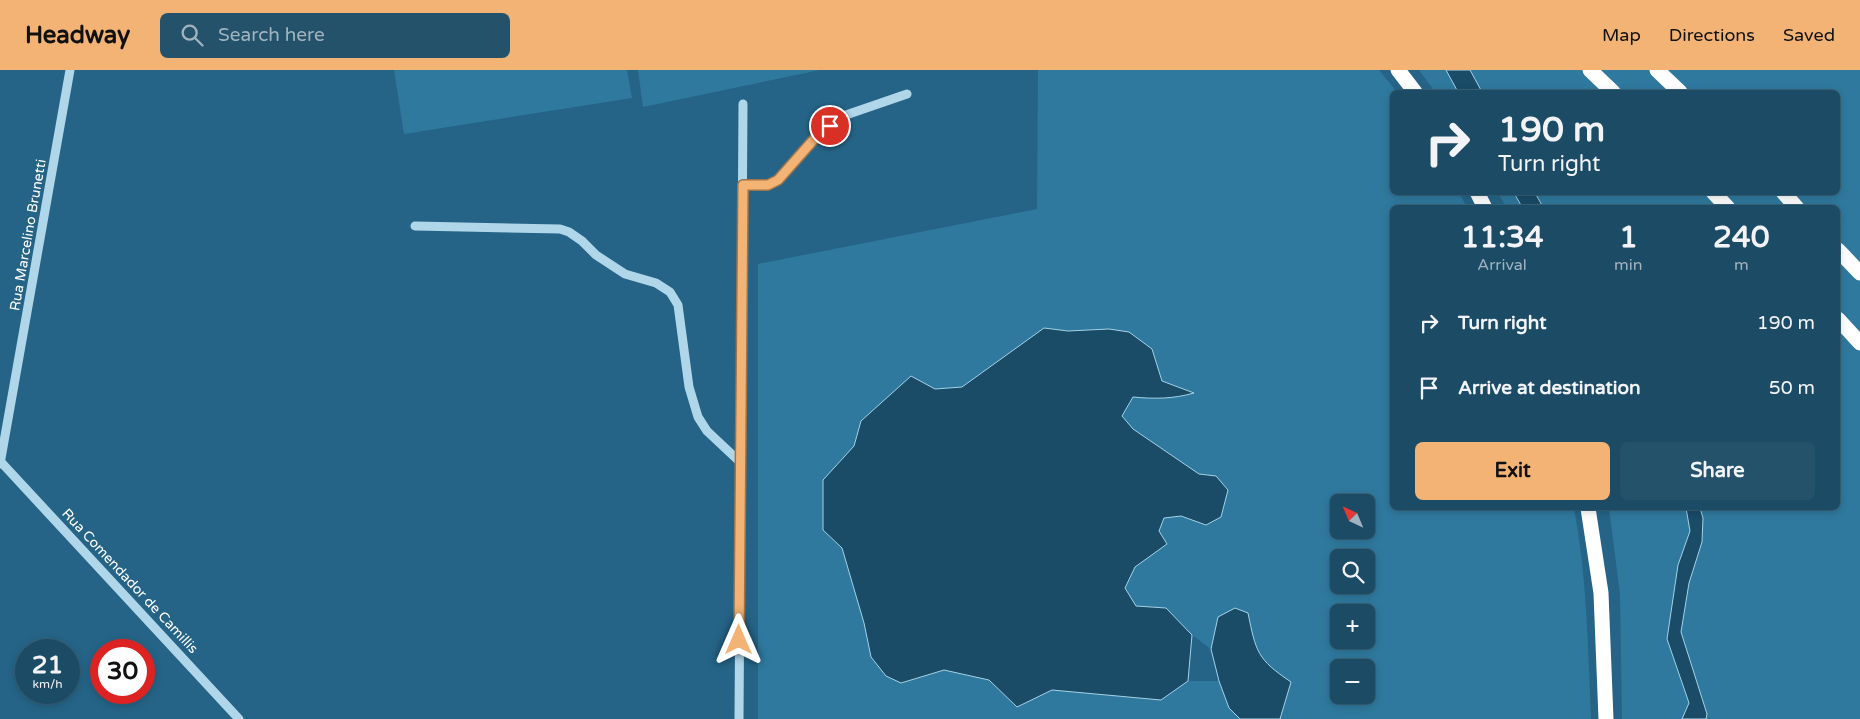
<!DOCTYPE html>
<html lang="en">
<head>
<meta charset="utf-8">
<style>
  :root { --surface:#1c4b65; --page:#25526b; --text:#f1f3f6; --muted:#a0b3bf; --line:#3a6379; --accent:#f2b375 }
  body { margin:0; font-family:"Varela Round",sans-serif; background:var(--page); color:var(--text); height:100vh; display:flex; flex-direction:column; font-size:19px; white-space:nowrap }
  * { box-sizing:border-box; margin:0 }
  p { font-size:16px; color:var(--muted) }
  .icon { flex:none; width:28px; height:28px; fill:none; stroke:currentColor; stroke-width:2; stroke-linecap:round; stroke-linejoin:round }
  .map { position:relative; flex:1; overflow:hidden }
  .drawer { position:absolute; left:1390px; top:135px; width:450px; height:305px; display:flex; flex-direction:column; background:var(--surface); border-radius:8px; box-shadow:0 2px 8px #0003,0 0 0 1px var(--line) }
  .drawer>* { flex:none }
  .guide { position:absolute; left:1390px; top:20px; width:450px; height:105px; border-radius:8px; box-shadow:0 2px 8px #0003,0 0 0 1px var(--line); background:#1c4b65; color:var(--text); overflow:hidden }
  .needle { width:32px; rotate:316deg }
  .buttons { position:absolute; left:1330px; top:424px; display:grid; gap:10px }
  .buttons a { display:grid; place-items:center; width:45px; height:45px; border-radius:8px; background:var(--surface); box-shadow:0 2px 8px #0003,0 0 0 1px var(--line); font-size:25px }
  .speed { position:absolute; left:15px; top:569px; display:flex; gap:10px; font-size:25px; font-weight:700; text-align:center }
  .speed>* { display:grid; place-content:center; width:65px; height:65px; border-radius:50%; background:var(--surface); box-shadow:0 2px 8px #0003,0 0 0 1px var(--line); line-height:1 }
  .speed small { font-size:12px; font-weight:400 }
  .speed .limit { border:8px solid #d22; background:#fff; color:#111 }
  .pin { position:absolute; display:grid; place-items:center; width:42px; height:42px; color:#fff; margin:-21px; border:2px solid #fff; border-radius:50%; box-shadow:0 1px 5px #0007 }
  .me { position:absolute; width:55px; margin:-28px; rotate:0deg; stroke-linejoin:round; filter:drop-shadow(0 0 4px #0008) }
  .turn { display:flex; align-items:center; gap:18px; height:105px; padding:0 25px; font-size:22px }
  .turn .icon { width:65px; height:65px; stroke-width:2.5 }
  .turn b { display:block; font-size:35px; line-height:42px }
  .eta { display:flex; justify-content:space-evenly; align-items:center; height:85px; text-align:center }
  .eta b { font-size:30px; font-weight:700; line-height:35px }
  .primary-button { display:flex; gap:10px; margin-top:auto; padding:10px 25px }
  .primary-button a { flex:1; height:58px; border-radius:8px; background:var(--accent); color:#111; font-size:20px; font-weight:700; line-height:58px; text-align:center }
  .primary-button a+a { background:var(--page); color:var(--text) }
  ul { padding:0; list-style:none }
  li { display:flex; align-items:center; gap:15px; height:65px; padding:0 25px }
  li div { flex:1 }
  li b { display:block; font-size:19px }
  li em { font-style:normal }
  header { display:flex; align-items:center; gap:30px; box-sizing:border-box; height:70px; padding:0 25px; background:var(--accent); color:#111 }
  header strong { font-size:24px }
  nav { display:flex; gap:28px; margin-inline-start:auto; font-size:18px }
  .search { width:350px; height:45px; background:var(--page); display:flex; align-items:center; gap:12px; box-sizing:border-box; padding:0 18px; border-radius:8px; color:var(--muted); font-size:19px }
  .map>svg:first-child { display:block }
</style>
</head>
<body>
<header>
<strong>Headway</strong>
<div class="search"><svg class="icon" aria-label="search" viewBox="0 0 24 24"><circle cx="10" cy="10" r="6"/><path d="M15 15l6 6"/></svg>Search here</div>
<nav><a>Map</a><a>Directions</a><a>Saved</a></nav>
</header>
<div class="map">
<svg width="1860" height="649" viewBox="0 0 1860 649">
  <rect width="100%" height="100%" fill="#256487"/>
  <g fill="#2f799e" fill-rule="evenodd">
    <polygon points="394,0 627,0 632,28 404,64"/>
    <polygon points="638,0 820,0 643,37"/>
    <path d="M1038,0H1379L1397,22H1392V122L1459,123L1467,137L1392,138V438H1574C1587,507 1588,578 1591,649H1280L1290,612C1257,589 1256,582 1247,543L1218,547L1211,579L1192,565L1166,538L1136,536L1125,518L1135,497L1167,474L1159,461L1164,448L1181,446L1206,455L1216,406L1199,404L1133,359L1122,346L1133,327L1155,329L1194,323L1162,311L1152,279L1109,259L1068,261L1044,258L962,317L935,319L861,351L854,376L823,410V460L842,478L864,553L871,587L901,612L944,600L989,610L1017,637L1052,620L1161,630L1188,611H1219L1229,638L1240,649H758V194L1037,139ZM1339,432H1366V460H1339ZM1339,488H1366V515H1339ZM1339,542H1366V570H1339ZM1339,598H1366V625H1339Z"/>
    <polygon points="1419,0 1446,0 1458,22 1435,22"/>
    <polygon points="1470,0 1860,0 1860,649 1706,649 1707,644 1681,562 1689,513 1702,472 1703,448 1700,438 1838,438 1838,138 1543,137 1535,123 1838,122 1838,22 1482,22"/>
    <polygon points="1498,123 1515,123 1524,137 1506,137"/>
    <polygon points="1609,438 1686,438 1690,461 1678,495 1667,569 1689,633 1682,649 1622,649 1620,524"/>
  </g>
  <g fill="#1a4b67" stroke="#a5d3e9">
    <polygon points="1446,0 1470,0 1482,22 1458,22"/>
    <polygon points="1514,123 1535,123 1543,137 1522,137"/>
    <path d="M1044,258L1068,261L1109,259L1129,262L1152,279L1162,311L1194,323C1173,329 1154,329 1133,327L1122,346L1133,359L1199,404L1216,406L1228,420L1221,447L1206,455L1181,446L1164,448L1159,461L1167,474L1135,497L1125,518L1136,536L1166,538L1192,565L1188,611L1161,630L1052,620L1017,637L989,610L944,600L901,613L886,606L871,587L864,553L842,478L823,460V410L854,376L861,351L911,306L935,319L962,317Z"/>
    <polygon points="1686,438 1700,438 1703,448 1702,472 1689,513 1681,562 1707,644 1706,649 1682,649 1689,633 1667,569 1678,495 1690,461"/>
    <path d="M1235,538L1248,543C1256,582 1257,589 1291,612L1280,649H1240L1229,638L1219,611L1211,579L1218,547Z"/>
  </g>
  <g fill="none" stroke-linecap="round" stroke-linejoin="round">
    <g stroke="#b0d6e9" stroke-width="9">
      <polyline points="743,115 768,115 778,110 816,67 843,46 907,24"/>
      <polyline points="415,156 560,159 569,162 582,171 596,185 625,204 656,213 670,222 678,235 689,317 698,347 707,361 740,392"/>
      <polyline points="0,391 239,649"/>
      <polyline points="0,394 70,0"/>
      <polyline points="739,649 743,34"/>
    </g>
    <g stroke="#fff" stroke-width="15">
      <polyline points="1398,0 1415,22"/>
      <polyline points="1590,0 1613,22"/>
      <polyline points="1657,0 1680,22"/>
      <polyline points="1477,122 1485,138"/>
      <polyline points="1713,122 1728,138"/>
      <polyline points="1783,122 1797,138"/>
      <polyline points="1838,180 1860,203"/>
      <polyline points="1838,249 1860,273"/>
      <polyline points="1588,438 1601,523 1606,649"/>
    </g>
  </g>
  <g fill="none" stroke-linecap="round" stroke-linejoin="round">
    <g stroke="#9d744c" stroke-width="12">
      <polyline id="route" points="739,570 743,115 768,115 778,110 816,67 830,56"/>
    </g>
    <use href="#route" stroke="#f2b375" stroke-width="9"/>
  </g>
  <g text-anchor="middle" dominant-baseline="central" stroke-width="5" stroke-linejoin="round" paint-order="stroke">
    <g font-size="14" fill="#fff" stroke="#256487">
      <text transform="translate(28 165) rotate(-80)">Rua Marcelino Brunetti</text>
      <text transform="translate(130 511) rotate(47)">Rua Comendador de Camillis</text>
    </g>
  </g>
</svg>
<div class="buttons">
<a><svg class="needle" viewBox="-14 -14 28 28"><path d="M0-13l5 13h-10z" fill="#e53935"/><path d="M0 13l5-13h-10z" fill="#a0b3bf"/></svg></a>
<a><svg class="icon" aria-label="search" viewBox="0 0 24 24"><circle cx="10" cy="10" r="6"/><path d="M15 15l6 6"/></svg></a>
<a>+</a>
<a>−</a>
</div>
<div class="speed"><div>21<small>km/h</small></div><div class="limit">30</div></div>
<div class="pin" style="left:830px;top:56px;background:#d93025"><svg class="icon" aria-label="arrive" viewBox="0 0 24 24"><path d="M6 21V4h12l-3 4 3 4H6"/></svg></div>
<svg class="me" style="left:739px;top:570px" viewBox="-20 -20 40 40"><path d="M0-17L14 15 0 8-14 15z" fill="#f2b375" stroke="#fff" stroke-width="4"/></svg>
<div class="guide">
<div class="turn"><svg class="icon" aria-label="right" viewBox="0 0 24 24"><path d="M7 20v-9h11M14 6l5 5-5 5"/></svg><div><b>190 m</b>Turn right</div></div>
</div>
<section class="drawer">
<div class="eta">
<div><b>11:34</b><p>Arrival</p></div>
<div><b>1</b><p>min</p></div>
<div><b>240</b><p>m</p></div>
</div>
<ul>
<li><svg class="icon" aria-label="right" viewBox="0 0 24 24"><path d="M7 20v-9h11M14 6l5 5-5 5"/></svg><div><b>Turn right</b></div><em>190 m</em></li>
<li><svg class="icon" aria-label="arrive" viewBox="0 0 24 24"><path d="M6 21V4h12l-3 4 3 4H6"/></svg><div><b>Arrive at destination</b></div><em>50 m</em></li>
</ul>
<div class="primary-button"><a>Exit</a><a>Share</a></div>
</section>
</div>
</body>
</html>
